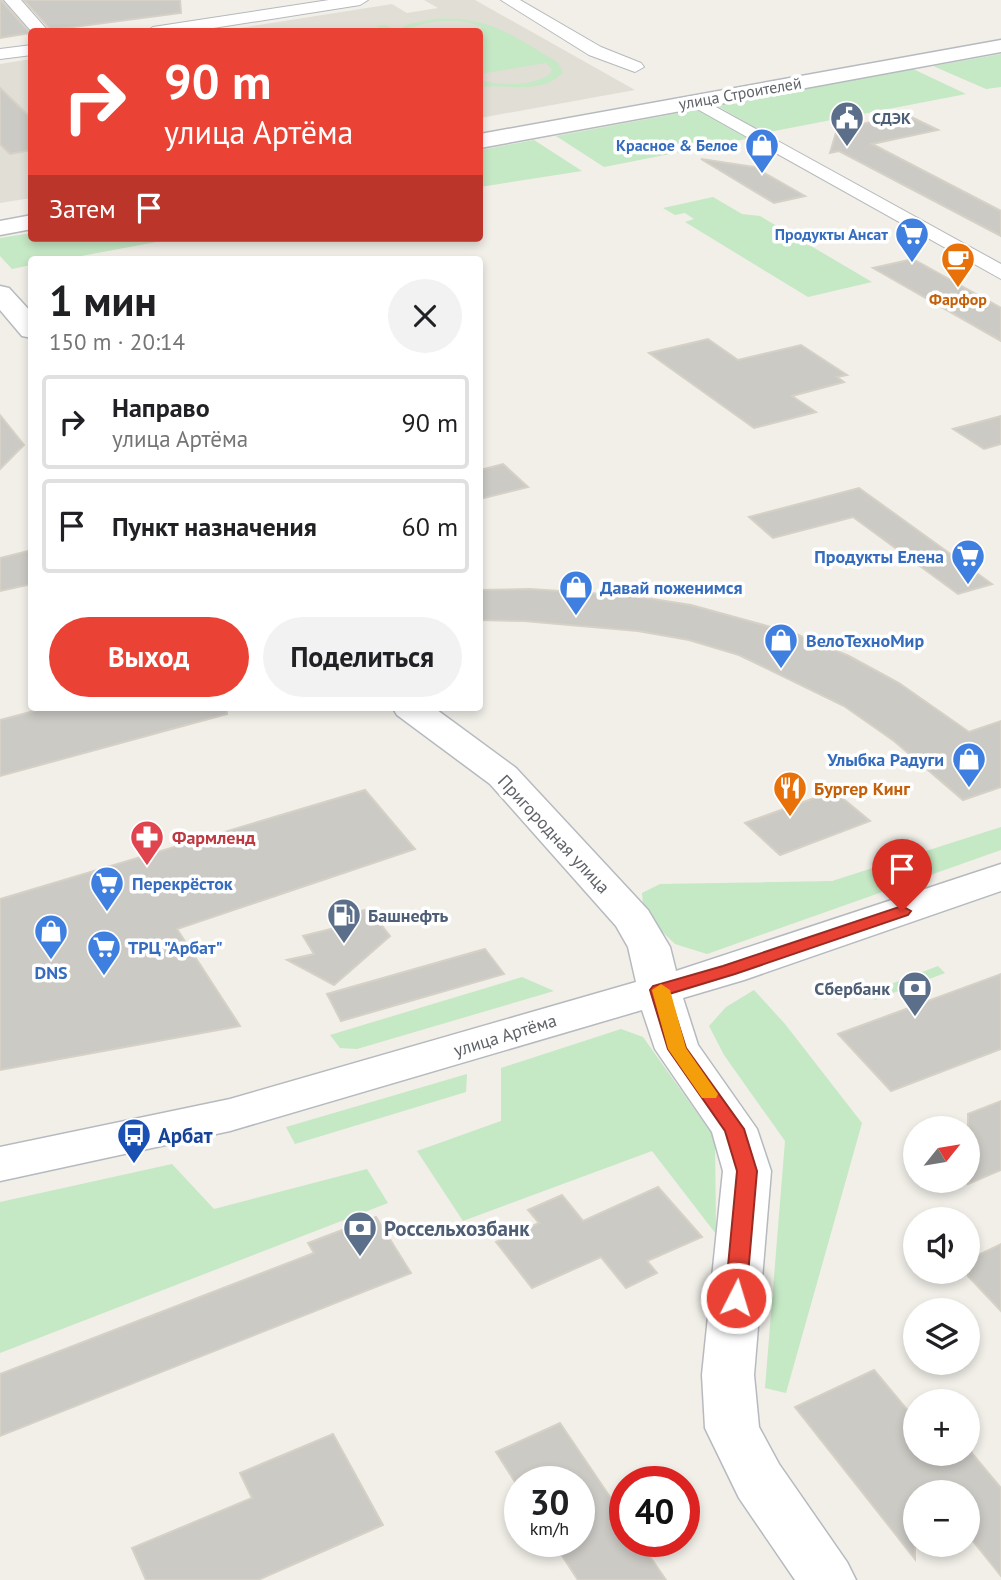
<!DOCTYPE html>
<html lang="ru">
<head>
<meta charset="utf-8">
<style>
  :root { --surface:#fff; --page:#f2f2f2; --text:#202124; --muted:#757577; --line:#e0e0e0; --accent:#ea4335 }
  body { margin:0; font-family:"PT Sans",sans-serif; background:var(--page); color:var(--text); height:100vh; display:flex; flex-direction:column; font-size:26px; white-space:nowrap }
  * { box-sizing:border-box; margin:0 }
  p { font-size:23px; color:var(--muted) }
  .icon { flex:none; width:38px; height:38px; fill:none; stroke:currentColor; stroke-width:2; stroke-linecap:round; stroke-linejoin:round }
  .map { position:relative; flex:1; overflow:hidden }
  .side { position:absolute; left:28px; top:256px; width:455px; height:455px; display:flex; flex-direction:column; background:var(--surface); border-radius:7px; box-shadow:0 4px 10px #0003 }
  .side>* { flex:none }
  .banner { position:absolute; left:28px; top:28px; width:455px; height:214px; border-radius:7px; box-shadow:0 4px 10px #0003; background:#ea4335; color:#fff; overflow:hidden }
  .needle { width:46px; rotate:60deg }
  .fabs { position:absolute; left:903px; top:1116px; display:grid; gap:14px }
  .fabs a { display:grid; place-items:center; width:77px; height:77px; border-radius:50%; background:var(--surface); box-shadow:0 4px 10px #0003; font-size:35px }
  .speed { position:absolute; left:504px; top:1466px; display:flex; gap:14px; font-size:35px; font-weight:700; text-align:center }
  .speed>* { display:grid; place-content:center; width:91px; height:91px; border-radius:50%; background:var(--surface); box-shadow:0 4px 10px #0003; line-height:1 }
  .speed small { font-size:18px; font-weight:400 }
  .speed .limit { border:10px solid #d22; background:#fff; color:#111 }
  .pin { position:absolute; display:grid; place-items:center; width:60px; height:60px; color:#fff; margin:-72px -30px; border-radius:50% 50% 50% 0; rotate:-45deg; box-shadow:0 0 7px #0007 }
  .pin .icon { rotate:45deg }
  .me { position:absolute; width:77px; margin:-38px; rotate:5deg; stroke-linejoin:round; filter:drop-shadow(0 0 5px #0008) }
  .turn { display:flex; align-items:center; gap:24px; height:147px; padding:0 21px; font-size:32px }
  .turn .icon { width:91px; height:91px; stroke-width:2.5 }
  .turn b { display:block; font-size:49px; line-height:60px }
  .then { display:flex; align-items:center; height:66px; padding:0 21px; background:#0003; gap:14px; font-size:26px }
  .round { display:grid; place-items:center; flex:none; width:74px; height:74px; border-radius:37px; background:var(--page) }
  .summary { display:flex; align-items:center; justify-content:space-between; height:119px; padding:0 21px }
  h1 { font-size:42px; font-weight:700; line-height:52px }
  .action { display:flex; gap:14px; margin-top:auto; padding:14px 21px }
  .action a { flex:1; height:80px; border-radius:42px; background:var(--accent); color:#fff; font-size:28px; font-weight:700; line-height:80px; text-align:center }
  .action a+a { background:var(--page); color:var(--text) }
  ul { padding:0; list-style:none }
  li { display:flex; align-items:center; gap:21px; height:94px; margin:0 14px 10px; padding:0 7px; border:4px solid var(--line); border-radius:7px }
  li div { flex:1 }
  li b { display:block; font-size:26px }
  li em { font-style:normal }
  .map>svg:first-child { display:block }
</style>
</head>
<body>
<div class="map">
<svg width="1001" height="1580" viewBox="0 0 1001 1580">
  <rect width="100%" height="100%" fill="#f1efe8"/>
  <g fill="#e1ded6">
    <polygon points="424,0 475,0 635,90 480,118 480,32 214,32 392,4 407,13 438,8"/>
    <polygon points="31,59 31,198 0,203 0,64"/>
  </g>
  <g fill="#c5e8c5">
    <path d="M434,19C488,15 513,36 557,62L563,72C543,96 506,83 480,87V80C501,86 531,87 550,74L552,69L546,63L480,74V32L461,31L484,28C467,19 442,19 423,24C405,28 395,38 376,26L386,25L396,31L409,24Z"/>
    <polygon points="1001,54 1001,87 986,89 933,66"/>
    <polygon points="913,69 966,94 764,133 716,105"/>
    <polygon points="701,109 751,138 604,167 556,136"/>
    <polygon points="534,140 582,171 480,187 480,150"/>
    <polygon points="713,197 742,214 760,216 872,282 808,297 685,222 694,219 685,213 675,215 663,208"/>
    <polygon points="31,233 32,238 178,238 65,259 32,259 31,265 12,269 0,256 0,238"/>
    <polygon points="1001,827 1001,850 707,954 675,944 644,914 642,893 660,884 832,881"/>
    <polygon points="938,966 945,973 875,1000 867,993"/>
    <polygon points="522,977 554,991 357,1049 340,1048 330,1035"/>
    <polygon points="754,990 785,1024 862,1123 786,1393 765,1388 785,1141 724,1055 709,1026 726,1007"/>
    <polygon points="621,1029 643,1037 715,1138 716,1234 652,1151 463,1221 417,1151 501,1121 501,1068"/>
    <polygon points="467,1074 466,1092 295,1144 286,1127"/>
    <polygon points="172,1164 214,1209 367,1169 388,1203 0,1353 0,1202"/>
  </g>
  <g fill="#cccac5" stroke="#d6d1c6" stroke-width="2">
    <polygon points="0,0 1,0 30,33 0,38"/>
    <polygon points="24,0 180,0 181,13 51,30"/>
    <polygon points="0,88 32,119 32,150 10,154 0,144"/>
    <polygon points="907,115 938,130 872,144 1001,211 1001,236 839,151 830,153 838,126 841,128"/>
    <polygon points="701,159 754,167 805,196 774,203"/>
    <polygon points="913,259 1001,308 1001,341 873,268"/>
    <polygon points="708,339 738,360 801,345 847,375 837,377 844,382 792,396 816,412 754,428 649,353"/>
    <polygon points="0,415 24,445 0,469"/>
    <polygon points="1001,416 1001,444 984,449 953,429"/>
    <polygon points="503,464 528,487 480,499 480,470"/>
    <polygon points="859,488 992,584 958,594 853,517 773,538 749,517"/>
    <polygon points="32,550 32,584 0,591 0,558"/>
    <polygon points="530,589 633,596 691,605 796,634 849,656 899,683 969,732 1001,721 1001,787 963,800 894,741 844,706 739,655 689,640 638,631 524,621 480,620 480,590"/>
    <polygon points="49,707 226,707 227,714 0,776 0,720"/>
    <polygon points="365,790 415,849 177,929 240,1026 0,1070 0,899"/>
    <polygon points="834,791 870,821 780,855 745,823"/>
    <polygon points="369,909 390,936 334,985 287,960 314,954 303,936 335,928 330,919"/>
    <polygon points="485,949 504,974 341,1021 327,994"/>
    <polygon points="1001,974 1001,1049 891,1091 838,1034"/>
    <polygon points="1001,1101 1001,1170 968,1184 968,1114"/>
    <polygon points="658,1187 702,1237 647,1261 657,1273 626,1288 601,1257 532,1288 496,1242 539,1223 528,1210 562,1195 583,1221"/>
    <polygon points="376,1217 411,1273 0,1436 0,1374 314,1253 308,1243"/>
    <polygon points="1001,1244 1001,1311 968,1276 968,1260"/>
    <polygon points="874,1370 915,1419 915,1454 945,1454 951,1462 971,1452 1001,1488 1001,1576 968,1535 968,1493 915,1493 915,1559 795,1407"/>
    <polygon points="560,1423 625,1519 625,1542 640,1542 666,1580 578,1580 553,1542 579,1542 579,1482 515,1482 496,1452"/>
    <polygon points="333,1434 383,1525 258,1580 146,1580 132,1548 252,1498 240,1473"/>
  </g>
  <g fill="none" stroke-linecap="round" stroke-linejoin="round">
    <g stroke="#b5b8bc" stroke-width="2">
      <g id="street">
        <polygon points="4,0 21,0 49,32 32,32"/>
        <polygon points="329,0 368,0 360,5 188,32 145,32 153,27"/>
        <polygon points="501,0 520,0 601,47 641,63 644,67 635,72 589,55"/>
        <polygon points="32,45 32,55 0,59 0,49"/>
        <polygon points="696,96 1001,264 1001,279 690,105 687,101"/>
      </g>
    </g>
    <g stroke="#b6babf" stroke-width="3">
      <g id="secondary">
        <polygon points="1001,40 1001,52 480,148 480,134"/>
        <polygon points="32,215 32,229 0,235 0,221"/>
        <polygon points="0,286 9,288 32,313 32,338 22,336 0,310"/>
        <polygon points="392,707 433,707 516,768 648,910 670,947 676,971 1001,864 1001,891 744,980 683,998 698,1045 757,1129 771,1171 754,1375 759,1427 779,1464 847,1562 856,1580 795,1580 739,1498 705,1428 702,1375 723,1171 712,1132 655,1049 642,1010 230,1131 0,1181 0,1147 230,1099 636,982 628,947 616,926 490,784 397,715"/>
      </g>
    </g>
    <use href="#street" fill="#fff" fill-rule="evenodd"/>
    <use href="#secondary" fill="#fff" fill-rule="evenodd"/>
  </g>
  <polygon fill="#ea4335" stroke="#982c22" stroke-width="2" points="902,906 911,911 908,915 735,974 669,994 686,1048 744,1129 757,1171 746,1298 743,1304 736,1307 728,1304 725,1298 737,1171 725,1131 668,1049 650,990 653,986 723,966"/>
  <polygon fill="#f59e0b" points="661,984 670,990 686,1048 718,1094 716,1098 702,1098 668,1049 652,990"/>
  <defs>
    <g id="civic-pin" transform="scale(1.75)"><path d="M0 17L-7.5 6A9.5 9.5 0 1 1 7.5 6Z" fill="#5c6f8a" stroke="#fff"/><path d="M-.6-6.5H3V-4.5H.6V-3L4-1V1h2V6H-6V1h2V-1L-.6-3ZM-1.2 2.5V6h2.4V2.5Z" fill="#fff"/></g>
    <g id="shop-pin" transform="scale(1.75)"><path d="M0 17L-7.5 6A9.5 9.5 0 1 1 7.5 6Z" fill="#3f7fe0" stroke="#fff"/><path d="M-5-2.5h2.3a2.7 3.5 0 0 1 5.4 0H5L5.5 6h-11ZM-1.5-2.5h3a1.5 2.3 0 0 0-3 0Z" fill="#fff"/></g>
    <g id="supermarket-pin" transform="scale(1.75)"><path d="M0 17L-7.5 6A9.5 9.5 0 1 1 7.5 6Z" fill="#3f7fe0" stroke="#fff"/><path d="M-6-5.5h2.5l.6 2H6L4.5 2H-2.5L-4.4-4H-6ZM-1.5 3.2a1.3 1.3 0 1 0 .1 0ZM3 3.2a1.3 1.3 0 1 0 .1 0Z" fill="#fff"/></g>
    <g id="cafe-pin" transform="scale(1.75)"><path d="M0 17L-7.5 6A9.5 9.5 0 1 1 7.5 6Z" fill="#e8710a" stroke="#fff"/><path d="M-5.5-4.5H6V0H3Q3 3.5 0 3.5H-2.5Q-5.5 3.5-5.5 0ZM3-3.2v2h1.7v-2ZM-6 4.5H4V6H-6Z" fill="#fff"/></g>
    <g id="restaurant-pin" transform="scale(1.75)"><path d="M0 17L-7.5 6A9.5 9.5 0 1 1 7.5 6Z" fill="#e8710a" stroke="#fff"/><path d="M-5-6h1v4h1v-4h1v4h1v-4h1v5L-1.5 .5V6h-2V.5L-5-1ZM5-6V6H3V1.5H1.5Q1.5-4 5-6Z" fill="#fff"/></g>
    <g id="pharmacy-pin" transform="scale(1.75)"><path d="M0 17L-7.5 6A9.5 9.5 0 1 1 7.5 6Z" fill="#e0444e" stroke="#fff"/><path d="M-2-6h4v4h4v4h-4v4h-4v-4h-4v-4h4Z" fill="#fff"/></g>
    <g id="fuel-pin" transform="scale(1.75)"><path d="M0 17L-7.5 6A9.5 9.5 0 1 1 7.5 6Z" fill="#5c6f8a" stroke="#fff"/><path d="M-5.5-6h7V0h2V4h1.3V-2.5L3-4.5l.8-.8L6-3V5H2.5V1h-1V6h-7ZM-4.2-4.7v3.2H.2V-4.7Z" fill="#fff"/></g>
    <g id="bank-pin" transform="scale(1.75)"><path d="M0 17L-7.5 6A9.5 9.5 0 1 1 7.5 6Z" fill="#5c6f8a" stroke="#fff"/><path d="M-6-4H6V4H-6ZM0-2.3a2.3 2.3 0 1 0 0 4.6a2.3 2.3 0 1 0 0-4.6Z" fill="#fff"/></g>
    <g id="bus-pin" transform="scale(1.75)"><path d="M0 17L-7.5 6A9.5 9.5 0 1 1 7.5 6Z" fill="#1a4fb4" stroke="#fff"/><path d="M-5-6H5V4H4V6H2V4H-2V6H-4V4H-5ZM-3.5-4V0h7V-4ZM-3.5 1.2v1.5H-2V1.2ZM2 1.2v1.5H3.5V1.2Z" fill="#fff"/></g>
  </defs>
  <g fill-rule="evenodd">
    <use href="#civic-pin" x="847" y="118"/>
    <use href="#shop-pin" x="762" y="145"/>
    <use href="#supermarket-pin" x="912" y="234"/>
    <use href="#cafe-pin" x="958" y="259"/>
    <use href="#supermarket-pin" x="968" y="556"/>
    <use href="#shop-pin" x="576" y="587"/>
    <use href="#shop-pin" x="781" y="640"/>
    <use href="#shop-pin" x="969" y="759"/>
    <use href="#restaurant-pin" x="790" y="788"/>
    <use href="#pharmacy-pin" x="147" y="837"/>
    <use href="#supermarket-pin" x="107" y="883"/>
    <use href="#fuel-pin" x="344" y="915"/>
    <use href="#shop-pin" x="51" y="931"/>
    <use href="#supermarket-pin" x="104" y="947"/>
    <use href="#bank-pin" x="915" y="988"/>
    <use href="#bus-pin" x="134" y="1135"/>
    <use href="#bank-pin" x="360" y="1228"/>
  </g>
  <g text-anchor="middle" dominant-baseline="central" stroke-width="7" stroke-linejoin="round" paint-order="stroke">
    <g font-size="16" fill="#5f6368" stroke="#fff">
      <text transform="translate(740 93) rotate(-10)">улица Строителей</text>
    </g>
    <g font-size="16" font-weight="bold" fill="#4e5e75" stroke="#fff" text-anchor="start">
      <text x="872" y="118">СДЭК</text>
    </g>
    <g font-size="16" font-weight="bold" fill="#366cbe" stroke="#fff" text-anchor="end">
      <text x="738" y="145">Красное &amp; Белое</text>
      <text x="888" y="234">Продукты Ансат</text>
    </g>
    <g font-size="16" font-weight="bold" fill="#c56008" stroke="#fff">
      <text x="958" y="299">Фарфор</text>
    </g>
    <g font-size="18" font-weight="bold" fill="#366cbe" stroke="#fff" text-anchor="start">
      <text x="944" y="556" text-anchor="end">Продукты Елена</text>
      <text x="600" y="587">Давай поженимся</text>
      <text x="806" y="640">ВелоТехноМир</text>
      <text x="944" y="759" text-anchor="end">Улыбка Радуги</text>
      <text x="132" y="883">Перекрёсток</text>
      <text x="128" y="947">ТРЦ "Арбат"</text>
      <text x="51" y="972" text-anchor="middle">DNS</text>
    </g>
    <g font-size="18" font-weight="bold" fill="#c56008" stroke="#fff" text-anchor="start">
      <text x="814" y="788">Бургер Кинг</text>
    </g>
    <g font-size="18" fill="#5f6368" stroke="#fff">
      <text transform="translate(554 834) rotate(47)">Пригородная улица</text>
      <text transform="translate(505 1035) rotate(-17)">улица Артёма</text>
    </g>
    <g font-size="18" font-weight="bold" fill="#be3a42" stroke="#fff" text-anchor="start">
      <text x="172" y="837">Фармленд</text>
    </g>
    <g font-size="18" font-weight="bold" fill="#4e5e75" stroke="#fff" text-anchor="start">
      <text x="368" y="915">Башнефть</text>
      <text x="890" y="988" text-anchor="end">Сбербанк</text>
    </g>
    <g font-size="21" font-weight="bold" fill="#164399" stroke="#fff" text-anchor="start">
      <text x="158" y="1135">Арбат</text>
    </g>
    <g font-size="21" font-weight="bold" fill="#4e5e75" stroke="#fff" text-anchor="start">
      <text x="384" y="1228">Россельхозбанк</text>
    </g>
  </g>
</svg>
<div class="fabs">
<a><svg class="needle" viewBox="-14 -14 28 28"><path d="M0-13l5 13h-10z" fill="#e53935"/><path d="M0 13l5-13h-10z" fill="#757577"/></svg></a>
<a><svg class="icon" aria-label="sound" viewBox="0 0 24 24"><path d="M4 9h4l5-4v14l-5-4H4zM17 9q2 3 0 6"/></svg></a>
<a><svg class="icon" aria-label="layers" viewBox="0 0 24 24"><path d="M12 4l9 5-9 5-9-5zM3 14l9 5 9-5"/></svg></a>
<a>+</a>
<a>−</a>
</div>
<div class="speed"><div>30<small>km/h</small></div><div class="limit">40</div></div>
<div class="pin" style="left:902px;top:911px;background:#d93025"><svg class="icon" aria-label="arrive" viewBox="0 0 24 24"><path d="M6 21V4h12l-3 4 3 4H6"/></svg></div>
<svg class="me" style="left:736px;top:1298px" viewBox="-20 -20 40 40"><circle r="17" fill="#ea4335" stroke="#fff" stroke-width="3"/><path d="M0-11L8 9 0 5-8 9z" fill="#fff"/></svg>
<div class="banner">
<div class="turn"><svg class="icon" aria-label="right" viewBox="0 0 24 24"><path d="M7 20v-9h11M14 6l5 5-5 5"/></svg><div><b>90 m</b>улица Артёма</div></div>
<div class="then">Затем<svg class="icon" aria-label="arrive" viewBox="0 0 24 24"><path d="M6 21V4h12l-3 4 3 4H6"/></svg></div>
</div>
<section class="side">
<div class="summary"><div><h1>1 мин</h1><p>150 m · 20:14</p></div><a class="round"><svg class="icon" aria-label="close" viewBox="0 0 24 24"><path d="M6 6l12 12M18 6L6 18"/></svg></a></div>
<ul>
<li><svg class="icon" aria-label="right" viewBox="0 0 24 24"><path d="M7 20v-9h11M14 6l5 5-5 5"/></svg><div><b>Направо</b><p>улица Артёма</p></div><em>90 m</em></li>
<li><svg class="icon" aria-label="arrive" viewBox="0 0 24 24"><path d="M6 21V4h12l-3 4 3 4H6"/></svg><div><b>Пункт назначения</b></div><em>60 m</em></li>
</ul>
<div class="action"><a>Выход</a><a>Поделиться</a></div>
</section>
</div>
</body>
</html>
